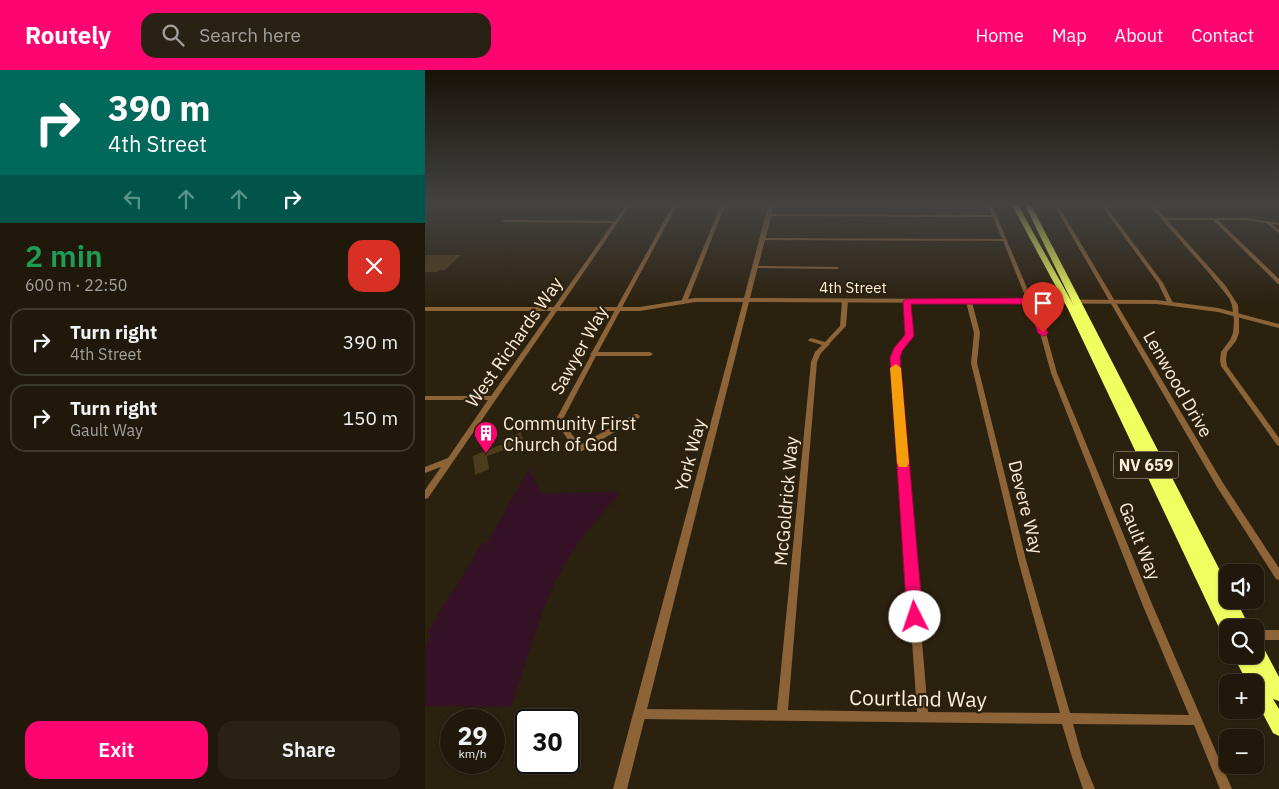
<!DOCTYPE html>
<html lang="en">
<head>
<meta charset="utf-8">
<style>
  :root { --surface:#20190b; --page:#282214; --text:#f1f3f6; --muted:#a2a09d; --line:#3d382c; --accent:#ff0571 }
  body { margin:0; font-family:"IBM Plex Sans",sans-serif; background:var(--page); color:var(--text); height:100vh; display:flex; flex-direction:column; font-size:19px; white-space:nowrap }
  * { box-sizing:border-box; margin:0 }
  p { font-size:16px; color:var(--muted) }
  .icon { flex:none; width:28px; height:28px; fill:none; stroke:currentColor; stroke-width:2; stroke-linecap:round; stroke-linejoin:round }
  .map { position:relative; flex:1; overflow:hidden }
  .panel { display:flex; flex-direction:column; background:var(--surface); width:425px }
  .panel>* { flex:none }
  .guide { background:#00695c; color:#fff; overflow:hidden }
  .tools { position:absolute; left:794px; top:494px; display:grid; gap:10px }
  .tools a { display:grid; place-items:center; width:45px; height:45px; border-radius:10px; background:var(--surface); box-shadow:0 1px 4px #0004,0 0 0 1px var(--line); font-size:25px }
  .speed { position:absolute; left:15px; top:639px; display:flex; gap:10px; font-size:25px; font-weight:700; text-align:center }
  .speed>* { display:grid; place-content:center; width:65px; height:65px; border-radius:50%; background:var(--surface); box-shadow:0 1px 4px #0004,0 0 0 1px var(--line); line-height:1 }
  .speed small { font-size:12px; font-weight:400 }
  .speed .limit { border:2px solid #111; border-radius:8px; background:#fff; color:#111 }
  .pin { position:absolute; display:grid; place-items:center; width:42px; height:42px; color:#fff; margin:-51px -21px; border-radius:50% 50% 50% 0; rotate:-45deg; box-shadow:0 0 5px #0007 }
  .pin .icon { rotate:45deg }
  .me { position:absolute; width:55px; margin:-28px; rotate:356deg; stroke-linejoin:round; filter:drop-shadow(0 0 4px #0008) }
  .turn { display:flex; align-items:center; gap:18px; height:105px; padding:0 25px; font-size:22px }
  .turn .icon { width:65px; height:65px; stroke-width:2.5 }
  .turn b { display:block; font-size:35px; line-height:42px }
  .lanes { display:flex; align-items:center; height:48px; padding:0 25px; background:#0003; justify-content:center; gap:25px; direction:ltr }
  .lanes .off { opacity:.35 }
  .round { display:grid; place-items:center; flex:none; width:52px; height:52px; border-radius:15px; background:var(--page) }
  .headline { display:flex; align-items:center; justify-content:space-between; height:85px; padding:0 25px }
  h1 { font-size:30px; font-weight:600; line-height:38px; color:#1e9e55 }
  .action { display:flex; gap:10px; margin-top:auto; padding:10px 25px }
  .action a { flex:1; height:58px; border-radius:15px; background:var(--accent); color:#fff; font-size:20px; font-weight:600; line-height:58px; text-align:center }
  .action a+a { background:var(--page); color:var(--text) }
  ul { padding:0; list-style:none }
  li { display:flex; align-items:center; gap:15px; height:68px; margin:0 10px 8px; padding:0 15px; border:2px solid var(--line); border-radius:15px }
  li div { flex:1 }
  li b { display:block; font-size:19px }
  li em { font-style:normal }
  header { display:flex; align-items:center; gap:30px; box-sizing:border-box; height:70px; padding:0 25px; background:var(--accent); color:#fff }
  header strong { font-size:24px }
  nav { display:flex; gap:28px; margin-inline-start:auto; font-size:18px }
  .search { width:350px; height:45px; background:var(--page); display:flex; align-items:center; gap:12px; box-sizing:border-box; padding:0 18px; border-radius:15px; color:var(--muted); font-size:19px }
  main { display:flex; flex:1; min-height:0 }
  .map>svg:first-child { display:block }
</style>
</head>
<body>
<header>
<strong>Routely</strong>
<div class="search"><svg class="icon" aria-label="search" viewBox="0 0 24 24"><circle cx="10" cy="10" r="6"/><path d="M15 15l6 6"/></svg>Search here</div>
<nav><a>Home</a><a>Map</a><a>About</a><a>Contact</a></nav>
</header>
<main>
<section class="panel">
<div class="guide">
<div class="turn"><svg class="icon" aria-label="right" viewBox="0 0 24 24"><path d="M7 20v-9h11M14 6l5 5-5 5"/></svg><div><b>390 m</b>4th Street</div></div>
<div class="lanes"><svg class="icon off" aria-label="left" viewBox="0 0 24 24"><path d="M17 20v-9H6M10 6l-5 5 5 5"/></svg><svg class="icon off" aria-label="ahead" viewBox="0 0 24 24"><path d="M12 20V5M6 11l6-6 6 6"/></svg><svg class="icon off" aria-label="ahead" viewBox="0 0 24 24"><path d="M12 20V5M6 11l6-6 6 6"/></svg><svg class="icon" aria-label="right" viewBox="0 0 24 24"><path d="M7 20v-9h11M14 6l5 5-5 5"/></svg></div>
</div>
<div class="headline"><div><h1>2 min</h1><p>600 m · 22:50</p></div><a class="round" style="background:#d93025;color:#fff"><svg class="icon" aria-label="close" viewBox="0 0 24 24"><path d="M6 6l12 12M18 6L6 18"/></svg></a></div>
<ul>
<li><svg class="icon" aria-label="right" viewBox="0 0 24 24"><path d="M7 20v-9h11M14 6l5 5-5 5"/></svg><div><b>Turn right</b><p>4th Street</p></div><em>390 m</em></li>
<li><svg class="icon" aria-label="right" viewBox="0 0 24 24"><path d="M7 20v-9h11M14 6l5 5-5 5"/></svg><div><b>Turn right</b><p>Gault Way</p></div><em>150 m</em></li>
</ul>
<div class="action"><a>Exit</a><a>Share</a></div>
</section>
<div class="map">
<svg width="854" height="719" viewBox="0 0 854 719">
  <rect width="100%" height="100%" fill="#2b210f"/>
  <path fill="#351226" d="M104,399L116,423L191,422L194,425C168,452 141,486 126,521C110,558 99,599 86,637L0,636V606L2,602H0V577L6,566L3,563L26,522H28L57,473H62Z"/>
  <g fill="#4d3c1a">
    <polygon points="0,185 36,185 20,200 15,200 12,202 0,202"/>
    <polygon points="96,362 99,373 62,386 64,399 50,405 48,386 78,374 77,370"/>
  </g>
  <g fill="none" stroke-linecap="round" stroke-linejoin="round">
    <g fill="#8d6338" fill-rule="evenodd">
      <polygon points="201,135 205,135 3,428 0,429 0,420 16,397 0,403 0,397 23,388 63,330 0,330 0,326 66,326 188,153 79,152 77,151 79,150 190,151"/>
      <polygon points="248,135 252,135 173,282 225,282 228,284 225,286 171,286 137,351 155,375 210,344 212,344 215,346 214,348 157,381 151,381 130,351 166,285 165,284 167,282"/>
      <polygon points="296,135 300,135 262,232 259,234 257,233 256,232"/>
      <polygon points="563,135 567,135 621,263 632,303 727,534 807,719 795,719 769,655 648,654 657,687 670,719 658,719 647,687 637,654 214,649 210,648 209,644 210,640 214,639 352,640 386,292 390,282 397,275 384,271 383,270 386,268 400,272 415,256 417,231 420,229 423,231 421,256 405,273 404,275 396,283 392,292 363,640 492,642 467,288 469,280 481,266 479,231 482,229 485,231 487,266 475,280 473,288 503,642 635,643 593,490 546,293 549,263 541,232 544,230 547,232 555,263 552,293 601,490 645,643 764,645 718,536 626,303 615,263 578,171 338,170 336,169 338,168 577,169 568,147 344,146 342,145 344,144 567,145"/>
      <polygon points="629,135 633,135 798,413 854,498 854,510 851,509 792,417"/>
      <polygon points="676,135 680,135 738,213 748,233 747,234 743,234 733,213"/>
      <polygon points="724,135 728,135 740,148 820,148 854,153 854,155 847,154 854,160 854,163 841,153 820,150 793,150 854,209 854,214 852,213 788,150 742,150 800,215 813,235 814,251 814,263 811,271 802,282 801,290 802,296 854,368 854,376 852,375 796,296 795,290 796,282 805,270 808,263 809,251 807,235 804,228 784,203"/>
      <polygon points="329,196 412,197 414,198 412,199 331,198 329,198"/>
      <rect x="830" y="560" width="24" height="10"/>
    </g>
    <polygon fill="#8d6338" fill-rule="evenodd" points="343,135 349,135 325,228 732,230 793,238 854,254 854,258 793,242 732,234 324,232 202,719 188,719 318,232 270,232 215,241 0,241 0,237 215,237 270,228 319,228"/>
    <g fill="#f0ff60" fill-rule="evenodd">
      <path d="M587,135H593L649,236L600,135H606L802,514V530H811L825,558H809L805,550L809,558H802V566L797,564L643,239ZM673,283L797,533L798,535Z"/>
      <polygon points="830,571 836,573 854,607 854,631 848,629 854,639 854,666 848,663 830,629 830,612 822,612 808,585 825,585 827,590 825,585 830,585"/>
    </g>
  </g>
  <linearGradient id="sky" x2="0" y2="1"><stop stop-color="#181208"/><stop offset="0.57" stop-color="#444342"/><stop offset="1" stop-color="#444342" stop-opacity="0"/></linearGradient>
  <rect width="854" height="236" fill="url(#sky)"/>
  <polygon fill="#ff0571" stroke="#a60349" points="605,228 609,231 623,263 621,265 618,266 613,263 602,234 486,234 489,266 477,281 475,288 498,547 496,553 490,555 485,553 482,547 465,288 469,278 480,265 478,231 482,229"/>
  <polygon fill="#f59e0b" points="471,294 476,298 484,393 482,397 474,397 472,393 465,298"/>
  <defs>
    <g id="building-pin" transform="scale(1.25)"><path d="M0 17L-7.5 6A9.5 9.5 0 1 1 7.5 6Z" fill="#ff0571" stroke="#2b210f"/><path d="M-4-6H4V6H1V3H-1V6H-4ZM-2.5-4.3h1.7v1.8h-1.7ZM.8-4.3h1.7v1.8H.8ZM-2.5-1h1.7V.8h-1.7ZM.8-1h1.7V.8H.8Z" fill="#fff"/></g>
  </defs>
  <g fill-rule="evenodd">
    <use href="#building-pin" x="61" y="363"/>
  </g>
  <g text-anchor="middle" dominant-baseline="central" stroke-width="4.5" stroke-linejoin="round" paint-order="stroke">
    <g font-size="15" fill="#ffefd9" stroke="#2b210f">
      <text x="428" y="217">4th Street</text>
    </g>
    <rect fill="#2b210f" stroke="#bfb19c" stroke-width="1" x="688.5" y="381.5" width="65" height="27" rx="4"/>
    <g font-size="16" font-weight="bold" fill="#ffefd9">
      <text x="721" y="395">NV 659</text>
    </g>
    <g font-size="18" fill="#ffefd9" stroke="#2b210f">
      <text transform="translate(89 272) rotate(-55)">West Richards Way</text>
      <text transform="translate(154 280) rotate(-61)">Sawyer Way</text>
      <text transform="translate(753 314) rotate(60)">Lenwood Drive</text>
      <text transform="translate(265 385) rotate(-75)">York Way</text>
      <text transform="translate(361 431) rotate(-85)">McGoldrick Way</text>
      <text transform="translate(601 437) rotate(76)">Devere Way</text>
      <text transform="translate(715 471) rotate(68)">Gault Way</text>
    </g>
    <g font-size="18" fill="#ffefd9" stroke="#2b210f" text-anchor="start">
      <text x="78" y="353">Community First<tspan x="78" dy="21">Church of God</tspan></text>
    </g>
    <g font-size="21" fill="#ffefd9" stroke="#2b210f">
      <text transform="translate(493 628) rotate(1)">Courtland Way</text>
    </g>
  </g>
</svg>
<div class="tools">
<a><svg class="icon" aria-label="sound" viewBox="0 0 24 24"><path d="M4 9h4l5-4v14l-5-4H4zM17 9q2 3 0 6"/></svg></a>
<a><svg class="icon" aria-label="search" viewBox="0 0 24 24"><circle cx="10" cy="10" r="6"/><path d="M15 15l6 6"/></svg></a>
<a>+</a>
<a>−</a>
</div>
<div class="speed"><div>29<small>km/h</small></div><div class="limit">30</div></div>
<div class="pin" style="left:618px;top:263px;background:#d93025"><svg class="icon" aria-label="arrive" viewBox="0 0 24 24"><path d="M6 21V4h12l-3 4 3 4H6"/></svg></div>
<svg class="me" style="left:490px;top:547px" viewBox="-20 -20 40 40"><circle r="19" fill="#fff"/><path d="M0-13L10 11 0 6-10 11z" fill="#ff0571"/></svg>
</div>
</main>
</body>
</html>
